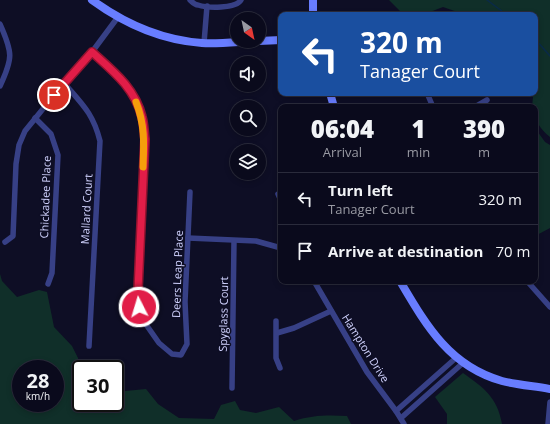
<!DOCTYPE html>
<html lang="en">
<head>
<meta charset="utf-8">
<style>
  :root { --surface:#0a0a1c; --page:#131325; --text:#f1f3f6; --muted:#999aa3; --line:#2a2b3b }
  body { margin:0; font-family:"Open Sans",sans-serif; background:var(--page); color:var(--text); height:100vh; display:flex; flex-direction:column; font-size:15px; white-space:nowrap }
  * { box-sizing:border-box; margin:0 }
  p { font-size:13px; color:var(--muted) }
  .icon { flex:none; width:22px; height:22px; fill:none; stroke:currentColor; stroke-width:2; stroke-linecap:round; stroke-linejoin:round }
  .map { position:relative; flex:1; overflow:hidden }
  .panel { position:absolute; left:278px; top:104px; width:260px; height:180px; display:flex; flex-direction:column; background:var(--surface); border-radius:8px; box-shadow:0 2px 6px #0003,0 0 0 1px var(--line) }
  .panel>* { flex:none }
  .top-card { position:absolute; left:278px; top:12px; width:260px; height:84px; border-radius:8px; box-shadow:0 2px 6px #0003,0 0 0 1px var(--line); background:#1a4fa0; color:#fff; overflow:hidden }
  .needle { width:26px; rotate:147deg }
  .tools { position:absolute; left:230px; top:12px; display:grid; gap:8px }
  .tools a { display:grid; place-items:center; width:36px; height:36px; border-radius:50%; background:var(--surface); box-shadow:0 2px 6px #0003,0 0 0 1px var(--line); font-size:20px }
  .speed { position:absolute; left:12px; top:360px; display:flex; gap:8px; font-size:20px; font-weight:700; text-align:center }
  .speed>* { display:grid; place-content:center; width:52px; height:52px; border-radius:50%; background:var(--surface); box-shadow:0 2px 6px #0003,0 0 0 1px var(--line); line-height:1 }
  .speed small { font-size:10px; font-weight:400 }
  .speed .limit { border:2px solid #111; border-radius:6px; background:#fff; color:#111 }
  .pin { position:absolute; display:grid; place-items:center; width:34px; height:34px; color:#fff; margin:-17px; border:2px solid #fff; border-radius:50%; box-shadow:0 1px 4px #0007 }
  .me { position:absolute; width:44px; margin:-22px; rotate:355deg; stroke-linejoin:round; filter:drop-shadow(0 0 3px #0008) }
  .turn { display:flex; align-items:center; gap:14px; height:84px; padding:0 16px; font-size:18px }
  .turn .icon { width:52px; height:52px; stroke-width:2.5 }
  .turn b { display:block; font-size:28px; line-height:34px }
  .eta { display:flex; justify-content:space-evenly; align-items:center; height:68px; text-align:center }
  .eta b { font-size:24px; font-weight:800; line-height:28px }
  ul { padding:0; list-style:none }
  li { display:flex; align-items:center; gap:12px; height:52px; padding:0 16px; border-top:1px solid var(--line) }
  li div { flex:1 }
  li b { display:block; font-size:15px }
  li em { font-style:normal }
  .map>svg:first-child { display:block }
</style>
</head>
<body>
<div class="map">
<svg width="550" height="424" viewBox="0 0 550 424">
  <rect width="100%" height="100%" fill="#0e0e25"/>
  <g fill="#102f29" fill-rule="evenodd">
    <path d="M389,0H550V137C539,128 535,121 535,107H532L533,97L528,93H535V15H466L443,7L422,15H404Z"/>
    <polygon points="535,128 545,142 550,145 550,228 535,236"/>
    <path d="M0,274L2,281L17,297L39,290L47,292L54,327L72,346L78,358L81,375V403H115V392L146,389L158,404L179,418L214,419L221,405L235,401L240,410L256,413L279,407L294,421C312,415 328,415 347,416L351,424H0ZM21,369H55V403H21Z"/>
    <path d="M463,373C484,388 497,397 502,424H447V414L435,397Z"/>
  </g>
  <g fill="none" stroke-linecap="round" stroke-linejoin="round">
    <g stroke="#0a2a48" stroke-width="1.5">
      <polyline points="487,0 507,15"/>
      <polyline points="535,39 550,56"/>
    </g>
    <g stroke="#374086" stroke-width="5.5">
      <path d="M190,0C192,2 195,5 198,5C207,8 236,9 241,0"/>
      <path d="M0,24C13,53 13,58 0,86"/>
      <polyline points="204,43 207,6"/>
      <path d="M92,52C113,71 135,88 142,117C144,124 144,132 145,139L138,289L139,307L145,323L159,343L172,354L181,355L187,344L185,302L190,192"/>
      <path d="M64,83C82,104 93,113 100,141L89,346"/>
      <polyline points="427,93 433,107"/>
      <polyline points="475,107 487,100"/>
      <polyline points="35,118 51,134 58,155 52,273 48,284"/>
      <polyline points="278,194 281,201"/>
      <polyline points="188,238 256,241 281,248"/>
      <polyline points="5,242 13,236 16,164 19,145 25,131 64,83 92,52 118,17"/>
      <polyline points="314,281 367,372 396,411 404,424"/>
      <polyline points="527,281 550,307"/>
      <polyline points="276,321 276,358 280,368"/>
      <polyline points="277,333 294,328 331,311"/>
      <polyline points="232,388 234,241"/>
      <polyline points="396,411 457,357"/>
      <polyline points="401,418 464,362"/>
      <polyline points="548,424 550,402"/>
    </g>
    <g stroke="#687dff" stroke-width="8">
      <path d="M92,0C125,24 161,40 202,43C218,44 235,42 252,41"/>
      <polyline points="313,15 313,0"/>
      <polyline points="259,41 281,40"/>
      <polyline points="330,93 334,107"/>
      <path d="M400,281C426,325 449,366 502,381C517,385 534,386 550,389"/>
    </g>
  </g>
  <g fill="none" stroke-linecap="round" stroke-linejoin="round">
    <g stroke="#92132f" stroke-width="10">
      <path id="route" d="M54,95L92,52C113,71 135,88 142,117C144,124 144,132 145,139L138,290L139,307"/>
    </g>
    <use href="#route" stroke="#e11d48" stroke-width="7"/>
    <path stroke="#f59e0b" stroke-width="7" d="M136,102C145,125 144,143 143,167"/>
  </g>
  <g text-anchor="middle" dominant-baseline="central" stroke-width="3" stroke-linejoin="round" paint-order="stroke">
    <g font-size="11" fill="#d1d3ff" stroke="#0e0e25">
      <text transform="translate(45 197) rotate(-88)">Chickadee Place</text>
      <text transform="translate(86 209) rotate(-87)">Mallard Court</text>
      <text transform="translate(177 274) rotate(-88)">Deers Leap Place</text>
      <text transform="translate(223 314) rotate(-89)">Spyglass Court</text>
      <text transform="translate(366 348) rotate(58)">Hampton Drive</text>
    </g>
  </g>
</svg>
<div class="tools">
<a><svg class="needle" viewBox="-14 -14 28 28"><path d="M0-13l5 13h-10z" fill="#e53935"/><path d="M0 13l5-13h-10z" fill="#999aa3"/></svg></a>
<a><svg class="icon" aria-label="sound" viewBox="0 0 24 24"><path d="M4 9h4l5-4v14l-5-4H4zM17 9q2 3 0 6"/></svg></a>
<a><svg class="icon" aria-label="search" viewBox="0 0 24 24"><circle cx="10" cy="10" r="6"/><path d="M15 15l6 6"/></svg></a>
<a><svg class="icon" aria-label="layers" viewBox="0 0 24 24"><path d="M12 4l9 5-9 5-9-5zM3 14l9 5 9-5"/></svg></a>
</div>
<div class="speed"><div>28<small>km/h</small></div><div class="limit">30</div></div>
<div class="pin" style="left:54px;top:95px;background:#d93025"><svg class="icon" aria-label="arrive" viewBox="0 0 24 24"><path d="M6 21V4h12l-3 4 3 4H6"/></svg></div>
<svg class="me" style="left:139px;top:307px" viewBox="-20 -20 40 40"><circle r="17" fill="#e11d48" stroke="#fff" stroke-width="3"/><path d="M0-11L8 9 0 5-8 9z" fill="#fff"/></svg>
<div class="top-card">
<div class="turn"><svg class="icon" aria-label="left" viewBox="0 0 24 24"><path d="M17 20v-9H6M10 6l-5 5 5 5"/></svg><div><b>320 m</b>Tanager Court</div></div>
</div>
<section class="panel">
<div class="eta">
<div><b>06:04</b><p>Arrival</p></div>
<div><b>1</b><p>min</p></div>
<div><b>390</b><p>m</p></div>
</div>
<ul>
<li><svg class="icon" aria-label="left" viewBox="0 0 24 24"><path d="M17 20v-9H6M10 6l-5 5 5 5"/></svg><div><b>Turn left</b><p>Tanager Court</p></div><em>320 m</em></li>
<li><svg class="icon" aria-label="arrive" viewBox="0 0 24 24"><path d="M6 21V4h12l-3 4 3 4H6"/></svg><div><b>Arrive at destination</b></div><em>70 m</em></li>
</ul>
</section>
</div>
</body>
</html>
